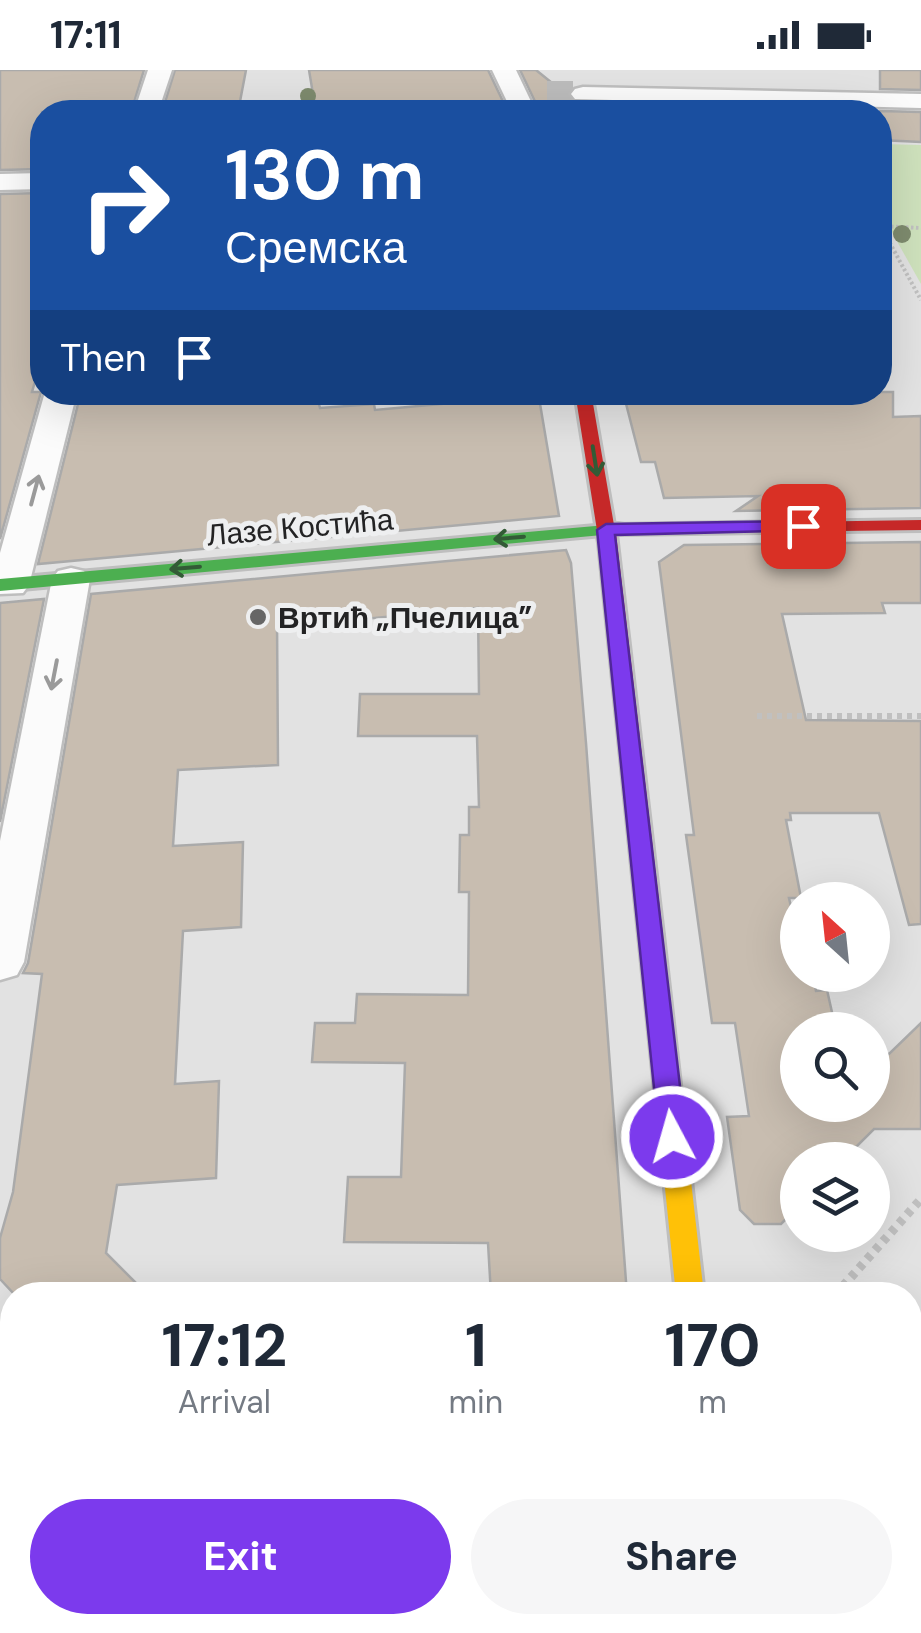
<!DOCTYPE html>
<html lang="en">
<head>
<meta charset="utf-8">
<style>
  :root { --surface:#fff; --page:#f6f6f7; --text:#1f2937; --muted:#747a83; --accent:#7c3aed }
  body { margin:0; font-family:"DM Sans",sans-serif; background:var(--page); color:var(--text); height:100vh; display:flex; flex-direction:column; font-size:38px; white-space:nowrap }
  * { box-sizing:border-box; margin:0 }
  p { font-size:32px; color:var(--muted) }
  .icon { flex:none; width:55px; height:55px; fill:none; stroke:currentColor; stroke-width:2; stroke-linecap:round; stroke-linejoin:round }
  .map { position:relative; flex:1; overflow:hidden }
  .drawer { position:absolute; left:0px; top:1212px; width:922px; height:352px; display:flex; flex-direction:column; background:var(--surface); border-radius:40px 40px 0 0; box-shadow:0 10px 40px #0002 }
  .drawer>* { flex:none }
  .hud { position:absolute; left:30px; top:30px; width:862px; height:305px; border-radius:40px; box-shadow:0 10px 40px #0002; background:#1a4fa0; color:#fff; overflow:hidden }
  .needle { width:65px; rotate:333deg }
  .fabs { position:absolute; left:780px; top:812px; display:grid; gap:20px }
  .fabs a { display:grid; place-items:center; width:110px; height:110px; border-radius:50%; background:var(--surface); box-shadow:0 10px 40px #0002; font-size:50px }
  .pin { position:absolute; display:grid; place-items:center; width:85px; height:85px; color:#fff; margin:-42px; border-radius:20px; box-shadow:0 5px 15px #0006 }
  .me { position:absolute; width:110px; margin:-55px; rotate:354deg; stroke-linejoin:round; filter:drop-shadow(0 0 8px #0008) }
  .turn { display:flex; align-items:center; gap:35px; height:210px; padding:0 30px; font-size:45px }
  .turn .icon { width:130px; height:130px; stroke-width:2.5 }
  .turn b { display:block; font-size:70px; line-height:85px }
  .then { display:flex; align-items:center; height:95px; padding:0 30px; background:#0003; gap:20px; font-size:38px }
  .eta { display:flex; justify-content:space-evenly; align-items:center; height:170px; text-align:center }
  .eta b { font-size:60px; font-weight:700; line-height:70px }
  .button { display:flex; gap:20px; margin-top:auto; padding:20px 30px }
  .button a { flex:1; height:115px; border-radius:60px; background:var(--accent); color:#fff; font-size:40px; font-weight:700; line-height:115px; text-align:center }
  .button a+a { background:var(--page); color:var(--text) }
  .status { display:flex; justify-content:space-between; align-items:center; height:70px; padding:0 50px; background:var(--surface); direction:ltr }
  .status svg { height:28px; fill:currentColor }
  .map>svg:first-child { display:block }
</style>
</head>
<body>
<div class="status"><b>17:11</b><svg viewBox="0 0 49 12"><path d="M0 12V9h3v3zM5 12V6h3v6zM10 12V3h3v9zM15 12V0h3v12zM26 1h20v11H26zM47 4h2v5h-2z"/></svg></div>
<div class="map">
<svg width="921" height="1563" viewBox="0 0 921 1563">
  <rect width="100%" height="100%" fill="#e2e2e2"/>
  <polygon fill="#cee1bc" points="880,74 921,75 921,214 880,141"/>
  <g fill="#c8bdb0" stroke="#aaa" stroke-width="2.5">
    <polygon points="0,0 144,0 131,42 42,42 42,99 0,100"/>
    <polygon points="175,0 246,0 238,42 162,42"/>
    <polygon points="309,0 488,0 508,42 316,42"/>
    <polygon points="520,0 536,0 588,42 540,42"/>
    <polygon points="880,0 921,0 921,20 880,19"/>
    <polygon points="880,41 921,42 921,72 880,70"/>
    <polygon points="42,123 42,287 32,322 41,322 0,469 0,124"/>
    <polygon points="81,322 220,322 219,332 287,326 288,333 318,331 320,338 374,334 375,340 473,331 472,322 538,322 559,446 38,494"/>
    <polygon points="623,322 893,322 893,347 921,346 921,438 736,441 758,426 664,428 655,392 641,392"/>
    <polygon points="921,472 921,533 882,533 885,543 782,544 806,650 921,651 921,854 909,855 879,743 790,743 791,750 786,750 801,828 789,828 798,869 798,905 813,905 816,921 827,920 836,960 798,960 798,1035 872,1035 872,984 889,984 921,953 921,1059 874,1059 843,1090 798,1090 798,1137 781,1154 754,1154 740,1140 727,1047 749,1046 735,953 712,953 686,765 694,765 659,492 684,475"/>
    <polygon points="566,480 571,493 586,673 627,1225 491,1225 488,1173 344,1172 348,1107 401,1107 405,993 312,992 315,953 355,953 357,924 468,925 469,822 459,822 460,765 469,765 469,737 479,737 477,666 358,666 360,624 479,624 478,538 344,551 342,542 277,549 278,695 178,700 173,776 243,772 241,857 183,861 175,1014 219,1011 216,1108 117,1115 106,1183 148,1225 15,1225 0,1209 0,1168 13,1122 42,904 23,903 28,893 91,524"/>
    <polygon points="44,529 0,752 0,533"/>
  </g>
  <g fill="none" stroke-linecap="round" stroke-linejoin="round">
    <polyline stroke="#bcbcbc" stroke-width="26" stroke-dasharray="26 14" stroke-linecap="butt" points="547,24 583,24"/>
    <g stroke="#bebebe" stroke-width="5">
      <g id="street">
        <polygon points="148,0 172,0 158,42 134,42"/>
        <polygon points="492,0 516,0 536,42 512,42"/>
        <polygon points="583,17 921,24 921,38 575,29 571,24 575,19"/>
        <polygon points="42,103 42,119 0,120 0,104"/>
        <polygon points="45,322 77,322 29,515 23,523 0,524 0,483"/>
        <polygon points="71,498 84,501 90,509 24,892 17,905 0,910 0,771 52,509 58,501"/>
      </g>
    </g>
    <g stroke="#bebebe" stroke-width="6">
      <polygon id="fast" points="618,454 624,455 624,463 0,521 0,509"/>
    </g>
    <g stroke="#bebebe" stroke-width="6">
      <g id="slow">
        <polygon points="651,856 659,859 663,865 704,1225 676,1225 639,865 643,859"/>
        <polygon points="921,1254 921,1289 910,1294 910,1258"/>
        <polygon points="921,1441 921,1483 910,1487 910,1446"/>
        <polygon points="666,1552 703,1552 699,1563 661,1563"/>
      </g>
    </g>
    <g stroke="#bebebe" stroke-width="6">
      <g id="jam">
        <polygon points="575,322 591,322 614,455 921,450 921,460 616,464 663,865 659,871 643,871 639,865 599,473"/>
        <polygon points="829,1552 865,1552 861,1563 824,1563"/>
      </g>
    </g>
    <g stroke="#c0c0c0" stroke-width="4" stroke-dasharray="2.5 2.5" stroke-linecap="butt">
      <polyline points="880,155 921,230"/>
      <polyline points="881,156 921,158"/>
    </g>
    <polyline stroke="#c0c0c0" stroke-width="6" stroke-dasharray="5 5" stroke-linecap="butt" points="757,646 921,646"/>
    <g stroke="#c0c0c0" stroke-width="9" stroke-dasharray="6 6" stroke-linecap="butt">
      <polyline points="835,1225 921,1129"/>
      <polyline points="0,1378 12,1393"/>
      <polyline points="155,1552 164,1563"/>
      <polyline points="571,1563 580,1552"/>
    </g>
    <use href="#street" fill="#fbfbfb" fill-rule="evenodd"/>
    <use href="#fast" fill="#4caf50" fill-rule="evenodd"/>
    <use href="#slow" fill="#ffc107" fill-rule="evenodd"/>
    <use href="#jam" fill="#c62828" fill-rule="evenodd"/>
  </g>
  <g fill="#7e8b6e">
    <circle cx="308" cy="26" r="8"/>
    <circle cx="902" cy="164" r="9"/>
  </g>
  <defs><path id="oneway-shaft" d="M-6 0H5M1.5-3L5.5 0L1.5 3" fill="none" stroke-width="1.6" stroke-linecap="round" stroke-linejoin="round" transform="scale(2.5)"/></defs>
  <g stroke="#335b36">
    <use href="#oneway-shaft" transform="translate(595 391) rotate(81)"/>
    <use href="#oneway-shaft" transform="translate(509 468) rotate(175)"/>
    <use href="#oneway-shaft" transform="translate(185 498) rotate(175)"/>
  </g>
  <g stroke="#9a9a9a">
    <use href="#oneway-shaft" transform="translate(35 420) rotate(-75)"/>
    <use href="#oneway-shaft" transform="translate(54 605) rotate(101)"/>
  </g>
  <polygon fill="#7c3aed" stroke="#51269a" stroke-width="2.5" points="803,451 812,456 809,460 615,465 686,1067 682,1075 672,1078 663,1075 659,1067 597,460 606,454"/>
  <circle fill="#666" stroke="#eeeff0" stroke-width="4" cx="258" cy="547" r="10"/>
  <g text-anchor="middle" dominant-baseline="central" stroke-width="10" stroke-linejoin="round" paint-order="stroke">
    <g font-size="30" fill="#232324" stroke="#eeeff0">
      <text transform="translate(300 457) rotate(-5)">Лазе Костића</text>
    </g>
    <g font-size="30" font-weight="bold" fill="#232324" stroke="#eeeff0" text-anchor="start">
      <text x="278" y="547">Вртић „Пчелица”</text>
    </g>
  </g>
</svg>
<div class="fabs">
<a><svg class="needle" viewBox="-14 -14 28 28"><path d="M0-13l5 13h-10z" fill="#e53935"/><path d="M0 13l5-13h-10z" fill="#747a83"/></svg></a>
<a><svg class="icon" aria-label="search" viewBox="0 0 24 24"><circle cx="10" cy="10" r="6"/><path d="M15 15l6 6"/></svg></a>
<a><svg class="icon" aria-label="layers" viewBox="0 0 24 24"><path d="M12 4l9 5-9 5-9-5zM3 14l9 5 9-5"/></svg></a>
</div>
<div class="pin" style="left:803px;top:456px;background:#d93025"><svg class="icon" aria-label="arrive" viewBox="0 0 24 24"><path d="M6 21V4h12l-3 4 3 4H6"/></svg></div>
<svg class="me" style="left:672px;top:1067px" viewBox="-20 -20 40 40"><circle r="17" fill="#7c3aed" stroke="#fff" stroke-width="3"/><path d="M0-11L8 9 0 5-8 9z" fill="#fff"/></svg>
<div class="hud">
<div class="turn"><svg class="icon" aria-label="right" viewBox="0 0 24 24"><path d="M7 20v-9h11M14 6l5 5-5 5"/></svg><div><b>130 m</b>Сремска</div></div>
<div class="then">Then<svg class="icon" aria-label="arrive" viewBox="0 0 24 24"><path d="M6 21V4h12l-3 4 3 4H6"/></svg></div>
</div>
<section class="drawer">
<div class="eta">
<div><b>17:12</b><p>Arrival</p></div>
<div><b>1</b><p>min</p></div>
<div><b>170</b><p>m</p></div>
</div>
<div class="button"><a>Exit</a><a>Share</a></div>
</section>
</div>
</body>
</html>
